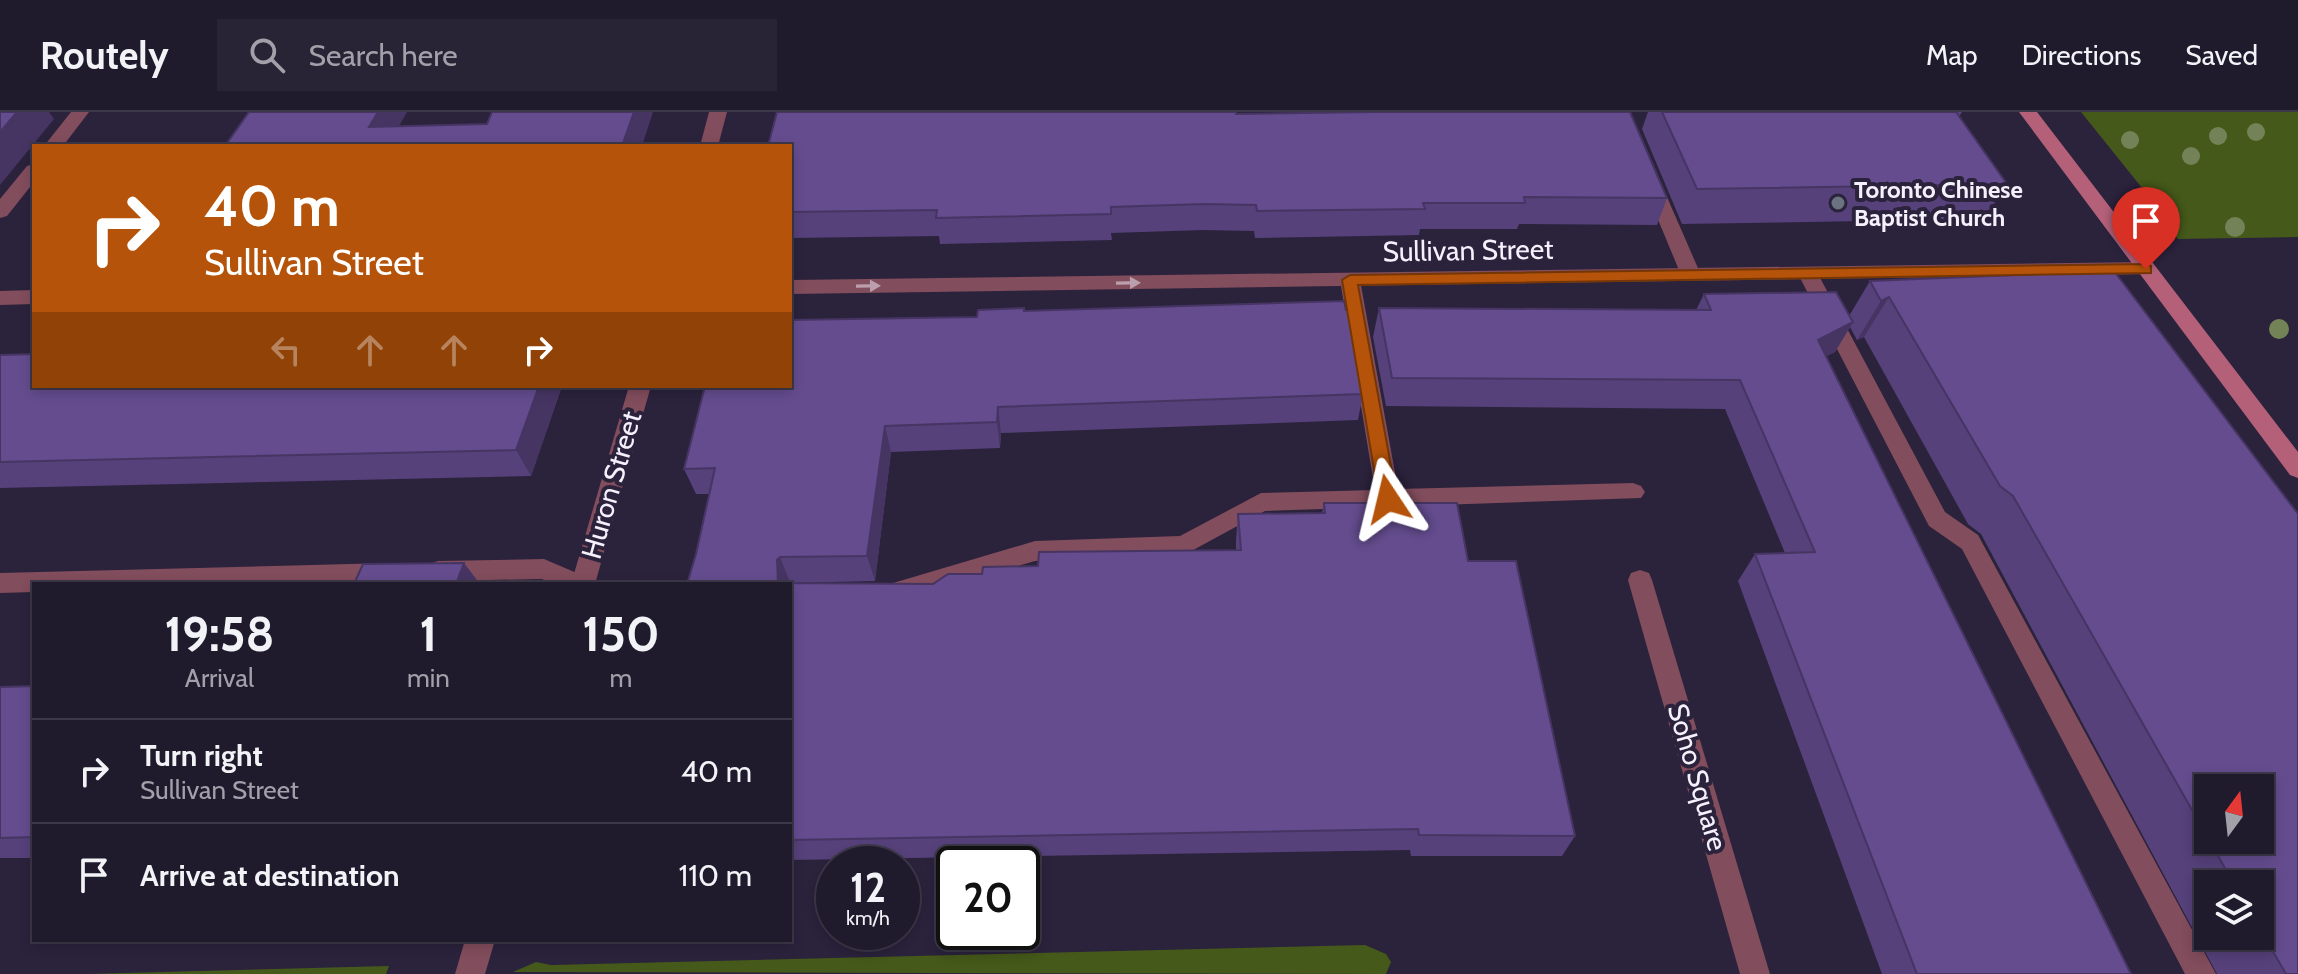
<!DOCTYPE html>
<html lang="en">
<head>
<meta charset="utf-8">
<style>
  :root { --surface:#201a2d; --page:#282335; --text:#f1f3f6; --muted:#a2a1aa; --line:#3d3849 }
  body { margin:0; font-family:Cabin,sans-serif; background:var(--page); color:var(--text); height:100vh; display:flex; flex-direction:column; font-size:30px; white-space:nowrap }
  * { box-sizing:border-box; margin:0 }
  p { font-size:26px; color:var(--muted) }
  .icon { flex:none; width:44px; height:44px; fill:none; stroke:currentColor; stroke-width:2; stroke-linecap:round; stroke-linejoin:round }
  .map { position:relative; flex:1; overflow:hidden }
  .side { position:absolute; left:32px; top:470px; width:760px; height:360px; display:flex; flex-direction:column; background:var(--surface); border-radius:0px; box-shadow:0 4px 12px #0003,0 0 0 2px var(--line) }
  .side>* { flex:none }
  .top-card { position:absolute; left:32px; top:32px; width:760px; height:244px; border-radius:0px; box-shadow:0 4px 12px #0003,0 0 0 2px var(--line); background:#b45309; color:#fff; overflow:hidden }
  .needle { width:52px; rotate:15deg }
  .fabs { position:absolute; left:2194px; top:662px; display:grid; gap:16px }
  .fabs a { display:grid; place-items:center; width:80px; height:80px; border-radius:0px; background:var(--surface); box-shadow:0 4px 12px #0003,0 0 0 2px var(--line); font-size:40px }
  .speed { position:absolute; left:816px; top:734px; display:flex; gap:16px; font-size:40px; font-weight:700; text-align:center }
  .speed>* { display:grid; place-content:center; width:104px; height:104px; border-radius:50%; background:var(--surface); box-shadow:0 4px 12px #0003,0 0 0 2px var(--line); line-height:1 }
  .speed small { font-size:20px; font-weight:400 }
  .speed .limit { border:4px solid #111; border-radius:12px; background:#fff; color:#111 }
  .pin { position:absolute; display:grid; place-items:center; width:68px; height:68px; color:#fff; margin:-82px -34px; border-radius:50% 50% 50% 0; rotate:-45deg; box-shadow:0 0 8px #0007 }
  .pin .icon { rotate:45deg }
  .me { position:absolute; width:88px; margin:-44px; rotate:350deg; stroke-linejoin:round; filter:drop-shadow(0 0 6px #0008) }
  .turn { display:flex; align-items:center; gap:28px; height:168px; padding:0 40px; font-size:36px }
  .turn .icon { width:104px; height:104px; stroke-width:2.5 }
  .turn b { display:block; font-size:56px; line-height:68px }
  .lanes { display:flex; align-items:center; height:76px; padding:0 40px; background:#0003; justify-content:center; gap:40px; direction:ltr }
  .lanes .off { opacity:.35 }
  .eta { display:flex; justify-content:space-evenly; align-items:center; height:136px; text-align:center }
  .eta b { font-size:48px; font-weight:700; line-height:56px }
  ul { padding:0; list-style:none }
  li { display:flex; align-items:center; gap:24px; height:104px; padding:0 40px; border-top:2px solid var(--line) }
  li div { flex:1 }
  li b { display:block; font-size:30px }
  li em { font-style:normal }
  header { display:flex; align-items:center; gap:48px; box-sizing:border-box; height:112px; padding:0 40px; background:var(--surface); border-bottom:2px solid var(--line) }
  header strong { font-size:38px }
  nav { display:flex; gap:44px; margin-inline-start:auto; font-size:28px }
  .search { width:560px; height:72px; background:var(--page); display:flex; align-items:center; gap:20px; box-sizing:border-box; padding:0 28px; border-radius:0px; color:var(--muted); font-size:30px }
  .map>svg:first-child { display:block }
</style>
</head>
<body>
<header>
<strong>Routely</strong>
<div class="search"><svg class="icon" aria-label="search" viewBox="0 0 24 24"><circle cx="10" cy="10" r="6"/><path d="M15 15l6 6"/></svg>Search here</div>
<nav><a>Map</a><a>Directions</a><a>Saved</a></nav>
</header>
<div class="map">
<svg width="2298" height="862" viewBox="0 0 2298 862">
  <rect width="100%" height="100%" fill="#2b223c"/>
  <g fill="#45591a">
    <polygon points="2081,0 2298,0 2298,125 2178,127 2171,119 2175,117"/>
    <polygon points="1365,833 1386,842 1391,850 1386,862 513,860 536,850 551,853"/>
    <polygon points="389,854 386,862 89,862"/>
  </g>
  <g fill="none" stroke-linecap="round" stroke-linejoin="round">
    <g fill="#824d5c" fill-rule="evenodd">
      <polygon points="71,0 89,0 63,34 44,34"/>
      <polygon points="34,52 34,70 7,104 0,106 0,87 27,54"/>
      <polygon points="1651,63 1660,69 1701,163 1698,168 1684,168 1681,163 1642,69"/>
      <polygon points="1808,155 1818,162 1945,400 1978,423 2216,862 2185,862 1962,437 1929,414 1798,162"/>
      <polygon points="1350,161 1360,168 1398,377 1633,371 1641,374 1645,380 1641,386 1265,399 1184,443 1035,449 892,491 883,488 880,481 883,474 1035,429 1180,424 1261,381 1375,378 1340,168"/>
      <polygon points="544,447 586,465 589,472 553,472 542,467 438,469 429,466 426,459 429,452 438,449"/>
      <polygon points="389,451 398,454 401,461 398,468 389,471 34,472 34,480 0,481 0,461"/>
    </g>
    <g fill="#824d5c" fill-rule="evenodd">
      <polygon points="709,0 727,0 718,34 700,34"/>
      <polygon points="2146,150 2153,152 2156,157 2153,162 790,182 790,168"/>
      <polygon points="34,178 34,192 0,193 0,179"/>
      <polygon points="629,274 651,274 595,472 571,472"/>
      <polygon points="1640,458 1649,461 1652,468 1770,862 1740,862 1628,468 1631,461"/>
      <polygon points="465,828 495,828 485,862 455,862"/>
    </g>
    <polygon fill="#b46079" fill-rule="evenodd" points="2019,0 2037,0 2298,340 2298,366 2290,363"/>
  </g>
  <g fill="#738357">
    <circle cx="2256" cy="20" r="9"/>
    <circle cx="2218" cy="24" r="9"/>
    <circle cx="2130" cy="28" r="9"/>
    <circle cx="2191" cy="44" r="9"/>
    <circle cx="2235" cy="115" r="10"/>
    <circle cx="2279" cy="217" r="10"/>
  </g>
  <g fill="#56417a" fill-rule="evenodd">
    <polygon points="1648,0 1962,0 1959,5 2007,72 1984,107 1682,112 1642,17"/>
    <polygon points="1236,2 1667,86 1657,113 1519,112 1517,117 1420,117 1419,123 1255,126 1254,119 1203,118 1111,121 1112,128 940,132 939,124 790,126 790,34"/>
    <path d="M2114,159L2298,862H2217L1981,422L1968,412L1864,225L1857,228L1850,215L1835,240L1826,244L2131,862H1882L1738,469L1755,442L1785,441L1725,297L1386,294L1373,225L1379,196L1696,198L1704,182L1849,204L1870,169ZM2208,676L2260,728H2208ZM2208,772H2260V824H2208Z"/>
    <polygon points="1024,199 1363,282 1358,308 1001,321 1000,336 891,340 875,469 789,471 933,472 982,462 1038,454 1236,438 1236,428 1238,402 1322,401 1324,391 1468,449 1575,724 1562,744 1411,744 1410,738 790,748 790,472 696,442 710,382 696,382 684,357 977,205"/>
    <polygon points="0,243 34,274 562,274 531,364 0,376"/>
    <polygon points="34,574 34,746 0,746 0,575"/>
  </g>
  <g fill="#463563">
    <polygon points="17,0 49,0 54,7 0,73 0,20"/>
    <polygon points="378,0 407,0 388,34 369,15"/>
    <polygon points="634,0 653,0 642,34 622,34"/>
    <polygon points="1889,185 1864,225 1857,228 1881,189"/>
    <polygon points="1853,210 1835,240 1801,257 1818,228"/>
    <polygon points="539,274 562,274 531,364 516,338"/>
    <polygon points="998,295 1001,321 1000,336 997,310"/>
    <polygon points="885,314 891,340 875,469 867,444"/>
    <polygon points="780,445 790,470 788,472 778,472 777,448"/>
    <polygon points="464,451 480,472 456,472"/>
  </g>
  <g fill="#644c8e" stroke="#463563" stroke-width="2">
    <polygon points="0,0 17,0 0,20"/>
    <polygon points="249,0 378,0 369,15 487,12 492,0 634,0 622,34 225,34"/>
    <polygon points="777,0 1236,0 1236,2 1373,0 1630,0 1667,86 1524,85 1525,91 1423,91 1425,97 1257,99 1256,93 1204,92 1111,95 1111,102 936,106 937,98 790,100 790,34 768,34"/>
    <polygon points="1662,0 1956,0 2007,72 1697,77"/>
    <polygon points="2114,159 2298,402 2298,862 2286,862 2260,817 2260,772 2234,772 2209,728 2260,728 2260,676 2208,676 2208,726 2013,384 2000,374 1889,185 1881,189 1870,169"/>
    <polygon points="1836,180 1853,210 1818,228 2131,862 1917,862 1755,442 1815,440 1740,268 1392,266 1379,196 1711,198 1704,182"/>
    <polygon points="1344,189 1346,198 1351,198 1363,282 998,295 997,310 885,314 867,444 780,445 777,448 778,471 933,472 948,462 982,462 983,455 1038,454 1039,440 1241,438 1238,402 1325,401 1324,391 1457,391 1468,449 1516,449 1575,724 1419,723 1418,717 790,728 790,472 687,472 696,442 715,356 684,357 705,274 790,274 790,208 977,205 978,198 1024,196 1024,199"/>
    <polygon points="34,242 34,274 539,274 516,338 0,350 0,243"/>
    <polygon points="464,451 456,472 354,472 363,452"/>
    <polygon points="34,574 34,725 0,726 0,575"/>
  </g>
  <defs><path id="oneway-solid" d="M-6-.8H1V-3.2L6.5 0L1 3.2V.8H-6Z" transform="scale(2)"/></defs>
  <g fill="#bc9fac">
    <use href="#oneway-solid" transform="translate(1128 171) rotate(-1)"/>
    <use href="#oneway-solid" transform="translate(868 174) rotate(-1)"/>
  </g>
  <polygon fill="#b45309" stroke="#753606" stroke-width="2" points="2146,152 2151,154 2151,161 1358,173 1397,387 1388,394 1379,387 1342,168 1350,163"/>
  <circle fill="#6b7280" stroke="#2b223c" stroke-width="3" cx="1838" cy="91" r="8"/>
  <g text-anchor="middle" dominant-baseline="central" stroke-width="8" stroke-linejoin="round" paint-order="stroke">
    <g font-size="24" font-weight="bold" fill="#f5f1fc" stroke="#2b223c" text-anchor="start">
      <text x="1854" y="77">Toronto Chinese<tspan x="1854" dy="28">Baptist Church</tspan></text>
    </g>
    <g font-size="28" fill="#f5f1fc" stroke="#2b223c">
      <text transform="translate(1468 138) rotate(-1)">Sullivan Street</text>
      <text transform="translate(611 373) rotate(-74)">Huron Street</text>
      <text transform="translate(1698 665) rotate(74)">Soho Square</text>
    </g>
  </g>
</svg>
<div class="fabs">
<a><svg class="needle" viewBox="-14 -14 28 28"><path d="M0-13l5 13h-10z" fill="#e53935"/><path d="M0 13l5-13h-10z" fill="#a2a1aa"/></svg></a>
<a><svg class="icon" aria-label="layers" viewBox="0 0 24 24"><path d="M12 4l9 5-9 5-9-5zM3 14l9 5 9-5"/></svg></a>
</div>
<div class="speed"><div>12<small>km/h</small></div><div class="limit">20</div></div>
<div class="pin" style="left:2146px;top:157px;background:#d93025"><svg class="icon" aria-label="arrive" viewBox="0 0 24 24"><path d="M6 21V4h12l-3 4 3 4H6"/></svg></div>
<svg class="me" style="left:1388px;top:387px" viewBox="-20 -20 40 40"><path d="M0-17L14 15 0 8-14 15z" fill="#b45309" stroke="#fff" stroke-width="4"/></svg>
<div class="top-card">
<div class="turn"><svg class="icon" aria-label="right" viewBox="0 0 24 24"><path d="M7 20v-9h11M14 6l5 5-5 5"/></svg><div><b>40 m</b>Sullivan Street</div></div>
<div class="lanes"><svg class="icon off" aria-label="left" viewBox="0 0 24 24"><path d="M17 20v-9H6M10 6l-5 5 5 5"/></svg><svg class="icon off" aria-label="ahead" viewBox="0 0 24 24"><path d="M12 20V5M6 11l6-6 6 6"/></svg><svg class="icon off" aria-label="ahead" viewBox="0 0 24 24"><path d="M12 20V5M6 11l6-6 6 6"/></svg><svg class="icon" aria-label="right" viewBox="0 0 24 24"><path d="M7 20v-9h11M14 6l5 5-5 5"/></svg></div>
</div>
<section class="side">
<div class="eta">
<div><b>19:58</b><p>Arrival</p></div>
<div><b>1</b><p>min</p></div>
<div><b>150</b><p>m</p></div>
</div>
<ul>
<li><svg class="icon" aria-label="right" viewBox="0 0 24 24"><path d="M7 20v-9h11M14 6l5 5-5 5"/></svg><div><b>Turn right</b><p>Sullivan Street</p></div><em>40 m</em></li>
<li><svg class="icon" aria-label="arrive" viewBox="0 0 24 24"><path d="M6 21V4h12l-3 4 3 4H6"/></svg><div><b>Arrive at destination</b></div><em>110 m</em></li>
</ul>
</section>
</div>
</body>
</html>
